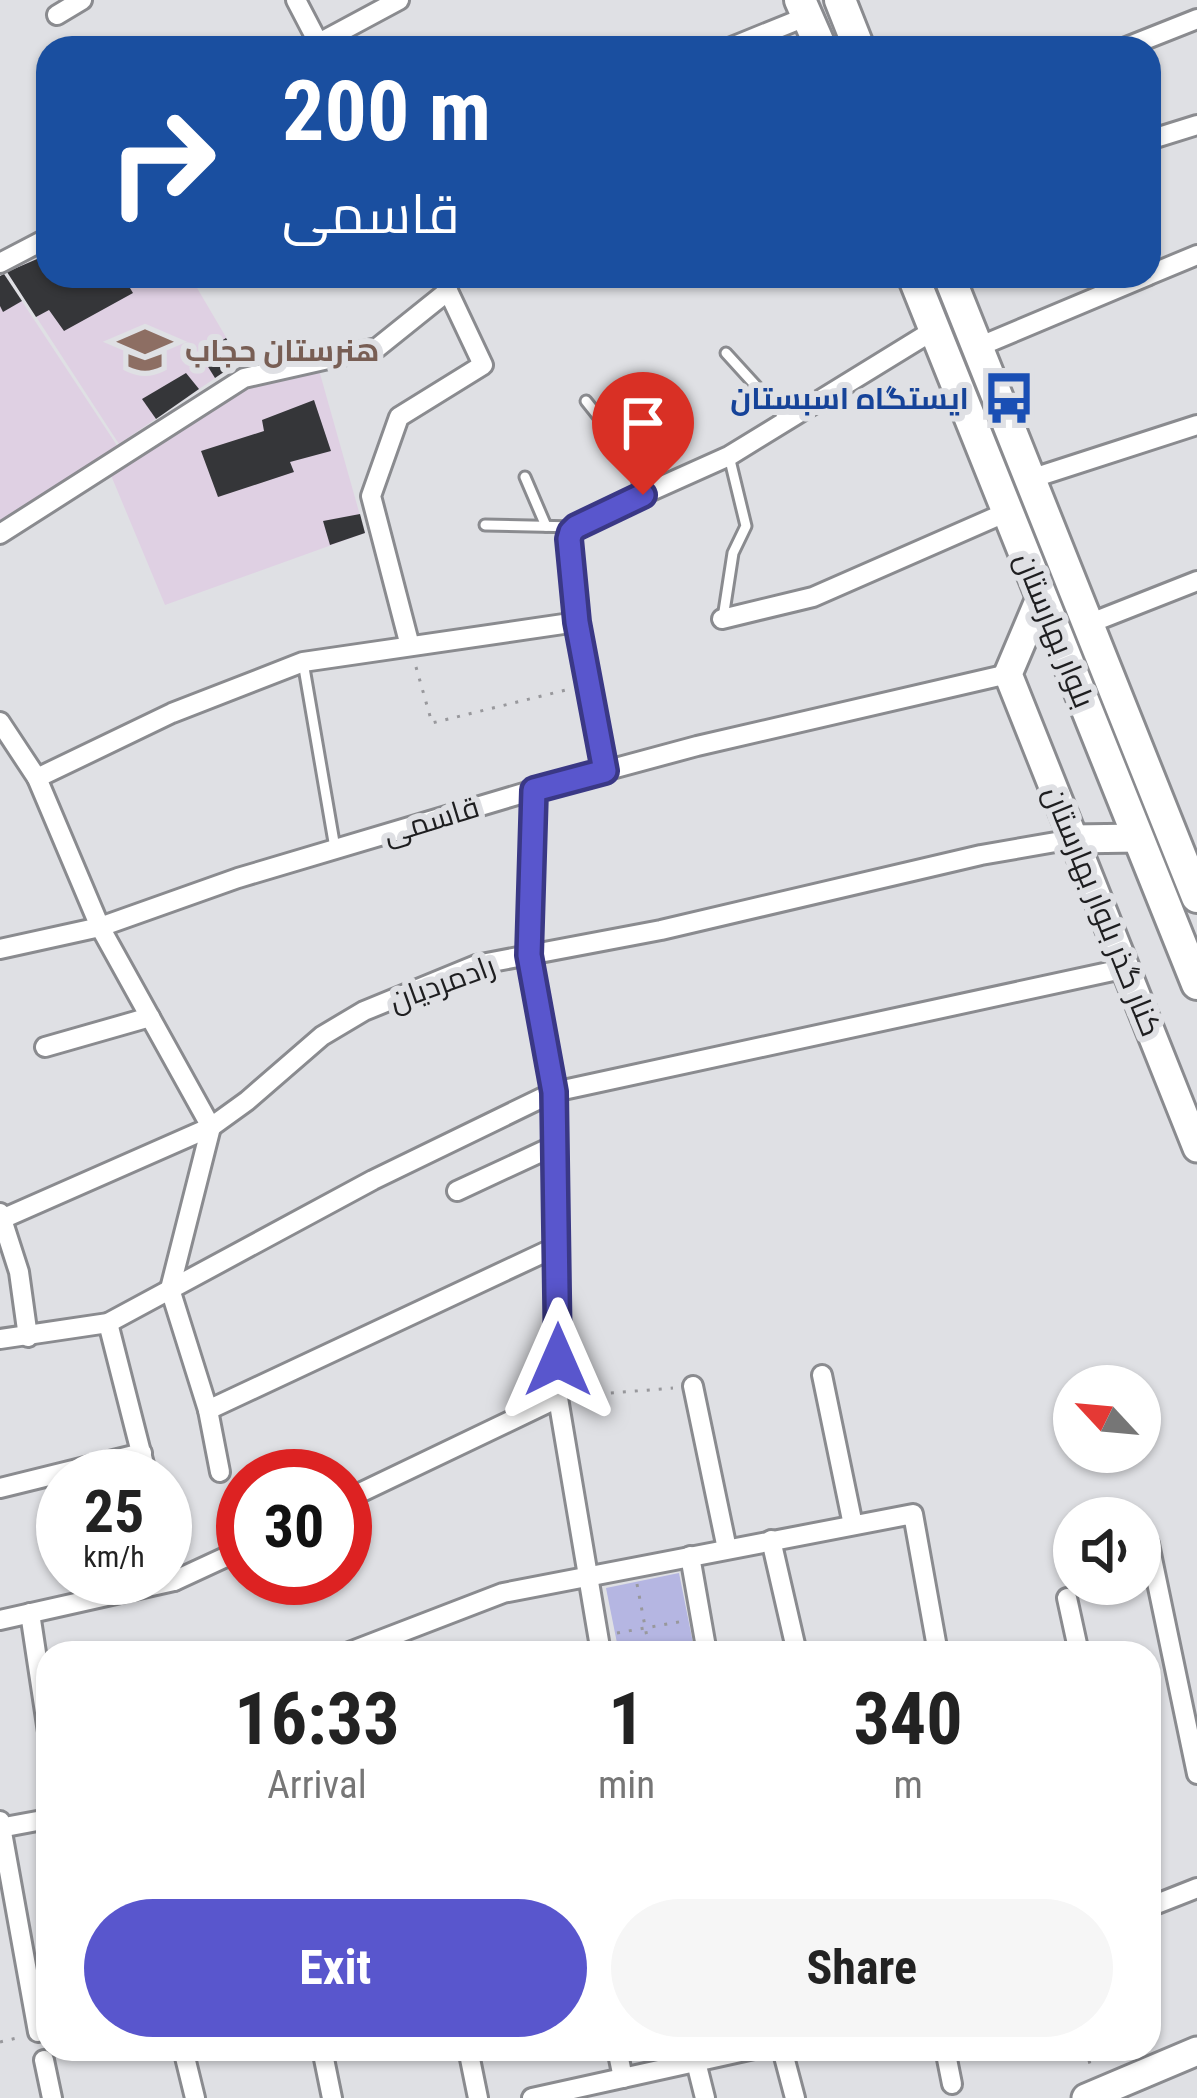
<!DOCTYPE html>
<html lang="en">
<head>
<meta charset="utf-8">
<style>
  :root { --surface:#fff; --page:#f6f6f6; --text:#222; --muted:#767676; --accent:#5956cd }
  body { margin:0; font-family:"Roboto Condensed",Cairo,sans-serif; background:var(--page); color:var(--text); height:100vh; display:flex; flex-direction:column; font-size:45px; white-space:nowrap }
  * { box-sizing:border-box; margin:0 }
  p { font-size:39px; color:var(--muted) }
  .icon { flex:none; width:66px; height:66px; fill:none; stroke:currentColor; stroke-width:2; stroke-linecap:round; stroke-linejoin:round }
  .map { position:relative; flex:1; overflow:hidden }
  .side { position:absolute; left:36px; top:1641px; width:1125px; height:420px; display:flex; flex-direction:column; background:var(--surface); border-radius:36px; box-shadow:0 3px 9px #0004 }
  .side>* { flex:none }
  .banner { position:absolute; left:36px; top:36px; width:1125px; height:252px; border-radius:36px; box-shadow:0 3px 9px #0004; background:#1a4fa0; color:#fff; overflow:hidden }
  .needle { width:78px; rotate:296deg }
  .fabs { position:absolute; left:1053px; top:1365px; display:grid; gap:24px }
  .fabs a { display:grid; place-items:center; width:108px; height:108px; border-radius:50%; background:var(--surface); box-shadow:0 3px 9px #0004; font-size:60px }
  .speed { position:absolute; left:36px; top:1449px; display:flex; gap:24px; font-size:60px; font-weight:700; text-align:center }
  .speed>* { display:grid; place-content:center; width:156px; height:156px; border-radius:50%; background:var(--surface); box-shadow:0 3px 9px #0004; line-height:1 }
  .speed small { font-size:30px; font-weight:400 }
  .speed .limit { border:18px solid #d22; background:#fff; color:#111 }
  .pin { position:absolute; display:grid; place-items:center; width:102px; height:102px; color:#fff; margin:-123px -51px; border-radius:50% 50% 50% 0; rotate:-45deg; box-shadow:0 0 12px #0007 }
  .pin .icon { rotate:45deg }
  .me { position:absolute; width:132px; margin:-66px; rotate:0deg; stroke-linejoin:round; filter:drop-shadow(0 0 9px #0008) }
  .turn { display:flex; align-items:center; gap:42px; height:252px; padding:0 48px; font-size:54px }
  .turn .icon { width:156px; height:156px; stroke-width:2.5 }
  .turn b { display:block; font-size:84px; line-height:102px }
  .eta { display:flex; justify-content:space-evenly; align-items:center; height:204px; text-align:center }
  .eta b { font-size:72px; font-weight:700; line-height:84px }
  .action { display:flex; gap:24px; margin-top:auto; padding:24px 48px }
  .action a { flex:1; height:138px; border-radius:72px; background:var(--accent); color:#fff; font-size:48px; font-weight:700; line-height:138px; text-align:center }
  .action a+a { background:var(--page); color:var(--text) }
  .map>svg:first-child { display:block }
</style>
</head>
<body>
<div class="map">
<svg width="1197" height="2098" viewBox="0 0 1197 2098">
  <rect width="100%" height="100%" fill="#dfe0e4"/>
  <g fill="#dfd0e3">
    <polygon points="48,254 48,276 190,276 240,361 119,444 7,272"/>
    <polygon points="4,274 118,447 0,521 0,276"/>
    <polygon points="319,370 365,533 165,605 110,473 239,390"/>
  </g>
  <polygon fill="#b5b6e2" points="679,1573 695,1653 619,1653 606,1588"/>
  <g fill="#353639">
    <polygon points="37,259 53,281 64,276 151,276 130,288 133,293 64,331 49,310 36,317 7,272"/>
    <polygon points="4,274 22,301 3,312 0,306 0,276"/>
    <polygon points="226,338 240,361 215,378 200,354"/>
    <polygon points="186,373 199,389 156,419 142,399"/>
    <polygon points="314,400 331,451 290,462 294,472 218,497 201,451 264,431 262,420"/>
    <polygon points="360,514 365,533 330,545 323,521"/>
  </g>
  <g fill="none" stroke-linecap="round" stroke-linejoin="round">
    <g stroke="#8a8b8f" stroke-width="15">
      <g id="lane">
        <polyline points="726,353 787,420"/>
        <polyline points="586,401 633,460"/>
        <polyline points="525,477 546,526"/>
        <path d="M642,495C624,447 640,432 661,389"/>
        <polyline points="485,525 576,527"/>
        <polyline points="723,618 733,553 746,526 729,456"/>
        <polyline points="303,662 335,848"/>
      </g>
    </g>
    <g stroke="#8a8b8f" stroke-width="24">
      <g id="street">
        <polyline points="296,0 321,48"/>
        <polyline points="57,15 82,0"/>
        <polyline points="319,43 399,0"/>
        <polyline points="729,48 808,16"/>
        <polyline points="1124,48 1197,19"/>
        <polyline points="1149,140 1197,125"/>
        <polyline points="0,263 48,238"/>
        <polyline points="1149,275 1197,255"/>
        <polyline points="978,347 1147,276"/>
        <polyline points="1030,479 1197,425"/>
        <polyline points="0,534 244,378 377,348 448,291"/>
        <polyline points="722,619 813,597 1007,512"/>
        <polyline points="1088,624 1197,581"/>
        <polyline points="410,646 371,496 399,417 483,365 441,276"/>
        <polyline points="0,722 37,778 100,927 211,1127 170,1289"/>
        <polyline points="605,771 577,622 569,540 571,532 642,495 729,456 934,330"/>
        <polyline points="37,778 172,713 303,662 577,622"/>
        <polyline points="534,790 529,955 554,1092 558,1398 601,1653"/>
        <polyline points="0,949 100,927 238,878 534,790 697,746 1008,674"/>
        <polyline points="45,1047 150,1017"/>
        <polyline points="457,1191 556,1145"/>
        <polyline points="0,1213 19,1272 28,1337"/>
        <polyline points="2,1219 211,1127 247,1101 322,1036 364,1011 476,965 661,930 981,855 1073,839"/>
        <polyline points="170,1289 208,1410 220,1472"/>
        <polyline points="108,1323 147,1476"/>
        <polyline points="0,1339 108,1323 373,1180 554,1092 1127,968"/>
        <polyline points="822,1375 853,1525"/>
        <polyline points="693,1386 727,1549"/>
        <polyline points="208,1410 558,1246"/>
        <polyline points="0,1488 142,1453"/>
        <polyline points="345,1500 558,1398"/>
        <polyline points="771,1540 797,1653"/>
        <polyline points="1149,1544 1197,1774"/>
        <polyline points="165,1546 174,1581"/>
        <polyline points="690,1556 707,1653"/>
        <polyline points="1067,1598 1079,1653"/>
        <polyline points="30,1613 48,1732"/>
        <polyline points="0,1620 174,1581 243,1549"/>
        <polyline points="347,1653 503,1593 913,1514 938,1653"/>
        <polyline points="0,1821 38,2032"/>
        <polyline points="0,1828 48,1819"/>
        <polyline points="1149,1907 1197,1888"/>
        <polyline points="183,2049 195,2098"/>
        <polyline points="322,2049 332,2098"/>
        <polyline points="468,2049 478,2098"/>
        <polyline points="617,2049 623,2078"/>
        <polyline points="782,2049 795,2098"/>
        <polyline points="945,2049 952,2084"/>
        <polyline points="44,2060 52,2098"/>
        <polyline points="696,2062 705,2098"/>
        <polyline points="532,2098 754,2049"/>
      </g>
    </g>
    <g stroke="#8a8b8f" stroke-width="33">
      <g id="secondary">
        <polyline points="1041,596 1008,674 1197,1148"/>
        <polyline points="1073,839 1139,838"/>
        <polyline points="1086,2098 1197,2051"/>
      </g>
    </g>
    <g stroke="#8a8b8f" stroke-width="36">
      <g id="primary">
        <polyline points="800,0 821,48"/>
        <polyline points="840,0 859,48"/>
        <polyline points="913,276 1197,984"/>
        <polyline points="949,276 1197,897"/>
      </g>
    </g>
    <g stroke="#98989c" stroke-width="3" stroke-dasharray="3 9" stroke-linecap="butt">
      <polyline points="416,667 432,723 570,689"/>
      <polyline points="575,1396 673,1388"/>
      <polyline points="637,1584 650,1653"/>
      <polyline points="617,1633 684,1621"/>
      <polyline points="0,2042 17,2038"/>
      <polyline points="1086,2049 1091,2068"/>
    </g>
    <use href="#lane" stroke="#fff" stroke-width="9"/>
    <use href="#street" stroke="#fff" stroke-width="18"/>
    <use href="#secondary" stroke="#fff" stroke-width="27"/>
    <use href="#primary" stroke="#fff" stroke-width="30"/>
  </g>
  <g fill="none" stroke-linecap="round" stroke-linejoin="round">
    <g stroke="#3a3885" stroke-width="30">
      <polyline id="route" points="558,1360 554,1092 529,955 534,790 605,771 577,622 569,539 571,532 576,527 643,495"/>
    </g>
    <use href="#route" stroke="#5956cd" stroke-width="21"/>
  </g>
  <defs>
    <g id="school-bare" transform="scale(4.14)"><path d="M0-5L7-2L0 1L-7-2ZM-4 1L0 2.5L4 1V4Q0 6-4 4Z" fill="#8d6e63" stroke="#dfe0e4" stroke-width="2.5" paint-order="stroke"/></g>
    <g id="bus-bare" transform="scale(4.14)"><path d="M-5-6H5V4H4V6H2V4H-2V6H-4V4H-5ZM-3.5-4V0h7V-4ZM-3.5 1.2v1.5H-2V1.2ZM2 1.2v1.5H3.5V1.2Z" fill="#1a4fb4" stroke="#dfe0e4" stroke-width="2.5" paint-order="stroke"/></g>
  </defs>
  <g fill-rule="evenodd">
    <use href="#school-bare" x="145" y="350"/>
    <use href="#bus-bare" x="1009" y="398"/>
  </g>
  <g text-anchor="middle" dominant-baseline="central" stroke-width="12" stroke-linejoin="round" paint-order="stroke">
    <g font-size="30" font-weight="bold" fill="#785e54" stroke="#dfe0e4" text-anchor="start">
      <text x="185" y="350">هنرستان حجاب</text>
    </g>
    <g font-size="30" font-weight="bold" fill="#164399" stroke="#dfe0e4" text-anchor="end">
      <text x="969" y="398">ایستگاه اسبستان</text>
    </g>
    <g font-size="30" fill="#1e1e20" stroke="#dfe0e4">
      <text transform="translate(1055 630) rotate(68)">بلوار بهارستان</text>
      <text transform="translate(431 820) rotate(-17)">قاسمی</text>
      <text transform="translate(1103 911) rotate(68)">کنار گذر بلوار بهارستان</text>
      <text transform="translate(442 983) rotate(-20)">رادمردیان</text>
    </g>
  </g>
</svg>
<div class="fabs">
<a><svg class="needle" viewBox="-14 -14 28 28"><path d="M0-13l5 13h-10z" fill="#e53935"/><path d="M0 13l5-13h-10z" fill="#767676"/></svg></a>
<a><svg class="icon" aria-label="sound" viewBox="0 0 24 24"><path d="M4 9h4l5-4v14l-5-4H4zM17 9q2 3 0 6"/></svg></a>
</div>
<div class="speed"><div>25<small>km/h</small></div><div class="limit">30</div></div>
<div class="pin" style="left:643px;top:495px;background:#d93025"><svg class="icon" aria-label="arrive" viewBox="0 0 24 24"><path d="M6 21V4h12l-3 4 3 4H6"/></svg></div>
<svg class="me" style="left:558px;top:1360px" viewBox="-20 -20 40 40"><path d="M0-17L14 15 0 8-14 15z" fill="#5956cd" stroke="#fff" stroke-width="4"/></svg>
<div class="banner">
<div class="turn"><svg class="icon" aria-label="right" viewBox="0 0 24 24"><path d="M7 20v-9h11M14 6l5 5-5 5"/></svg><div><b>200 m</b>قاسمی</div></div>
</div>
<section class="side">
<div class="eta">
<div><b>16:33</b><p>Arrival</p></div>
<div><b>1</b><p>min</p></div>
<div><b>340</b><p>m</p></div>
</div>
<div class="action"><a>Exit</a><a>Share</a></div>
</section>
</div>
</body>
</html>
